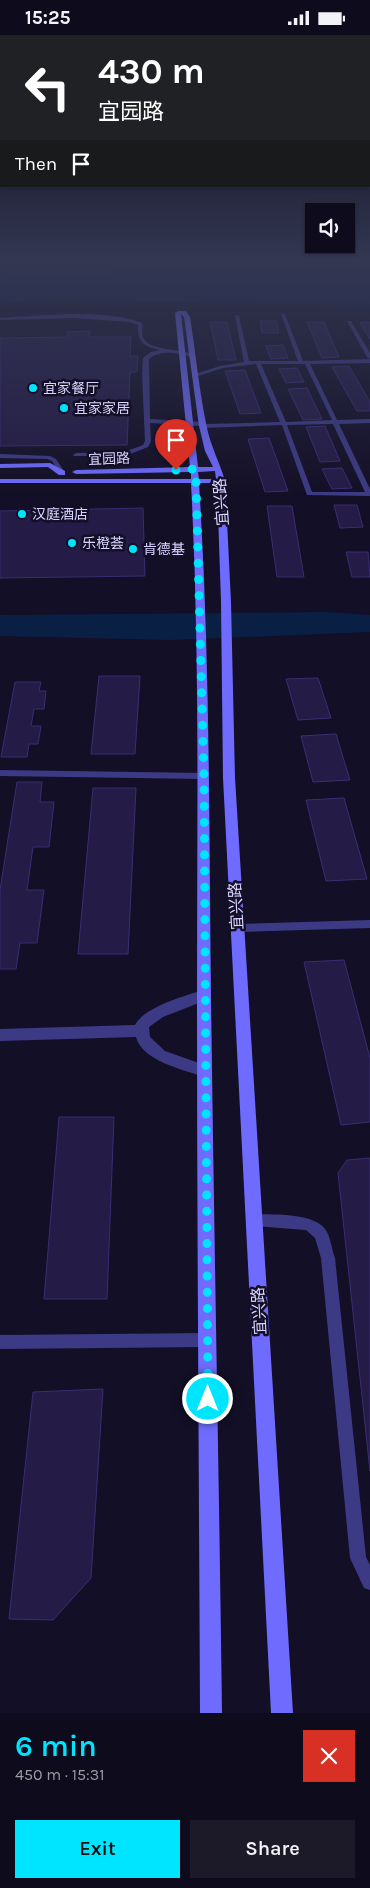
<!DOCTYPE html>
<html lang="en">
<head>
<meta charset="utf-8">
<style>
  :root { --surface:#0e0b1c; --page:#1c1929; --text:#f1f3f6; --muted:#9b9ba3; --line:#2e2b3b; --accent:#00e5ff }
  body { margin:0; font-family:Karla,"Noto Sans SC",sans-serif; background:var(--page); color:var(--text); height:100vh; display:flex; flex-direction:column; font-size:19px; white-space:nowrap }
  * { box-sizing:border-box; margin:0 }
  p { font-size:16px; color:var(--muted) }
  .icon { flex:none; width:28px; height:28px; fill:none; stroke:currentColor; stroke-width:2; stroke-linecap:round; stroke-linejoin:round }
  .map { position:relative; height:1678px; overflow:hidden }
  .sheet { display:flex; flex-direction:column; background:var(--surface); flex:1 }
  .sheet>* { flex:none }
  .top-card { position:absolute; left:0px; top:0px; width:370px; height:152px; box-shadow:0 1px 4px #0004,0 0 0 1px var(--line); background:#202124; color:#fff; overflow:hidden }
  .controls { position:absolute; left:305px; top:168px; display:grid; gap:10px }
  .controls a { display:grid; place-items:center; width:50px; height:50px; border-radius:0px; background:var(--surface); box-shadow:0 1px 4px #0004,0 0 0 1px var(--line); font-size:25px }
  .pin { position:absolute; display:grid; place-items:center; width:42px; height:42px; color:#fff; margin:-51px -21px; border-radius:50% 50% 50% 0; rotate:-45deg; box-shadow:0 0 5px #0007 }
  .pin .icon { rotate:45deg }
  .me { position:absolute; width:55px; margin:-28px; rotate:0deg; stroke-linejoin:round; filter:drop-shadow(0 0 4px #0008) }
  .turn { display:flex; align-items:center; gap:18px; height:105px; padding:0 15px; font-size:22px }
  .turn .icon { width:65px; height:65px; stroke-width:2.5 }
  .turn b { display:block; font-size:35px; line-height:42px }
  .then { display:flex; align-items:center; height:48px; padding:0 15px; background:#0003; gap:10px; font-size:19px }
  .round { display:grid; place-items:center; flex:none; width:52px; height:52px; border-radius:0px; background:var(--page) }
  .head { display:flex; align-items:center; justify-content:space-between; height:85px; padding:0 15px }
  h1 { font-size:30px; font-weight:600; line-height:38px; color:var(--accent) }
  .action { display:flex; gap:10px; margin-top:auto; padding:10px 15px }
  .action a { flex:1; height:58px; border-radius:0px; background:var(--accent); color:#111; font-size:20px; font-weight:600; line-height:58px; text-align:center }
  .action a+a { background:var(--page); color:var(--text) }
  .status { display:flex; justify-content:space-between; align-items:center; height:35px; padding:0 25px; background:var(--surface); direction:ltr }
  .status svg { height:14px; fill:currentColor }
  .map>svg:first-child { display:block }
</style>
</head>
<body>
<div class="status"><b>15:25</b><svg viewBox="0 0 49 12"><path d="M0 12V9h3v3zM5 12V6h3v6zM10 12V3h3v9zM15 12V0h3v12zM26 1h20v11H26zM47 4h2v5h-2z"/></svg></div>
<div class="map">
<svg width="370" height="1678" viewBox="0 0 370 1678">
  <rect width="100%" height="100%" fill="#130f26"/>
  <polygon fill="#12302f" points="0,225 109,225 113,237 0,239"/>
  <g fill="#0a1f44">
    <polygon points="36,237 370,240 370,270 47,265 0,268 0,239"/>
    <polygon points="326,577 370,580 370,597 170,605 0,601 0,580"/>
  </g>
  <g fill="#241b47" stroke="#3b2d73">
    <polygon points="260,286 276,286 279,298 262,298"/>
    <polygon points="210,287 227,287 236,325 218,325"/>
    <polygon points="307,287 324,287 339,322 322,323"/>
    <polygon points="370,287 370,304 360,288"/>
    <polygon points="90,296 89,302 131,302 130,321 138,321 137,337 130,337 127,410 0,411 0,303 67,302 68,297"/>
    <polygon points="283,310 288,323 271,324 266,311"/>
    <polygon points="349,331 370,367 370,376 357,376 332,332"/>
    <polygon points="297,333 304,347 286,348 279,334"/>
    <polygon points="245,335 261,378 240,379 225,336"/>
    <polygon points="307,353 322,384 303,385 288,354"/>
    <polygon points="325,391 340,426 320,427 306,392"/>
    <polygon points="269,403 288,456 265,457 248,404"/>
    <polygon points="342,433 352,453 332,454 322,434"/>
    <polygon points="334,470 357,470 363,492 340,493"/>
    <polygon points="267,471 292,471 304,542 277,542"/>
    <polygon points="143,473 145,541 0,543 0,476"/>
    <polygon points="346,517 368,517 370,542 352,542"/>
    <polygon points="99,641 140,641 135,719 91,719"/>
    <polygon points="318,643 331,683 298,685 286,644"/>
    <polygon points="15,647 41,647 39,656 46,656 44,674 34,674 31,691 41,691 38,709 29,709 27,722 1,722"/>
    <polygon points="336,699 350,745 313,747 301,701"/>
    <polygon points="17,747 42,747 40,767 54,767 49,812 33,812 27,855 44,855 37,908 20,908 16,934 0,934 0,855"/>
    <polygon points="93,753 136,753 128,919 78,919"/>
    <polygon points="344,763 367,844 326,846 306,765"/>
    <polygon points="344,925 370,1023 370,1087 341,1090 304,927"/>
    <polygon points="59,1082 114,1082 107,1264 44,1264"/>
    <polygon points="370,1123 370,1436 338,1138 347,1125"/>
    <polygon points="103,1354 91,1543 53,1585 9,1584 33,1357"/>
  </g>
  <g fill="none" stroke-linecap="round" stroke-linejoin="round">
    <g fill="#3d3a85" fill-rule="evenodd">
      <path d="M283,278L285,279L303,326L370,324V328L310,329L337,385L370,384V388L339,389L370,454V461L307,460L282,390L203,393L200,391L150,388L151,406L148,412L125,421H74L73,420L76,418L124,417L143,410L145,406L142,339L143,323L151,317L160,315C144,311 137,308 138,290L129,287L73,283L0,285V283C42,281 103,273 142,288C143,293 141,300 144,304C151,316 183,314 195,320L192,322C177,318 162,314 149,324L150,384L203,387L206,389L280,387L256,329L223,333L195,342L192,340L220,331L244,327L235,281L237,280L239,281L249,326H298L281,279ZM261,329H305L332,385L286,387ZM333,389L365,457H312L287,390Z"/>
      <polygon points="347,286 351,286 370,318 370,324 367,322"/>
      <polygon points="0,419 50,421 56,424 65,438 60,439 52,426 47,424 0,423"/>
      <polygon points="0,735 204,738 209,741 204,744 0,741"/>
      <polygon points="370,885 370,893 238,897 234,896 233,893 234,890 238,889"/>
      <path d="M254,1179C274,1180 317,1177 327,1197C331,1205 332,1215 335,1223L366,1522L370,1530V1555L364,1553L350,1523L321,1223L315,1203L306,1195L254,1191L249,1189L247,1185L249,1181Z"/>
      <polygon points="208,1298 213,1300 215,1305 213,1310 208,1312 0,1314 0,1300"/>
    </g>
    <path fill="#3d3a85" fill-rule="evenodd" d="M204,955L209,956L211,960L209,964L163,982L149,992L150,1002L165,1016L210,1032L212,1036L210,1040L205,1042C184,1035 142,1026 136,1002L0,1006V994L135,990C143,973 186,960 204,955Z"/>
    <g fill="#6f6bff" fill-rule="evenodd">
      <path d="M178,276H186L190,282C196,319 199,356 207,393C211,412 220,428 225,446L231,567L235,743L293,1678H271L223,743L221,567L217,448H199C210,619 209,790 211,961C214,1200 219,1439 222,1678H200C199,1439 197,1200 197,961C197,790 200,619 191,448H0V444H191V437L76,439L72,437L76,435L190,432L175,278ZM181,279L184,282L199,391L205,416L213,432H198ZM215,436L216,444H199L198,437Z"/>
      <polygon points="50,428 65,436 65,440 59,440 48,432 0,433 0,429"/>
    </g>
  </g>
  <linearGradient id="sky" x2="0" y2="1"><stop stop-color="#0a0815"/><stop offset="0.49" stop-color="#333752"/><stop offset="1" stop-color="#333752" stop-opacity="0"/></linearGradient>
  <rect width="370" height="460" fill="url(#sky)"/>
  <g fill="none" stroke-linecap="round" stroke-linejoin="round">
    <polyline stroke="#00e5ff" stroke-width="9" stroke-dasharray="0 16.2" points="176,435 195,434 196,446 204,742 208,1364"/>
  </g>
  <g fill="#00e5ff" stroke="#130f26" stroke-width="2">
    <circle cx="33" cy="353" r="5"/>
    <circle cx="64" cy="373" r="5"/>
    <circle cx="22" cy="479" r="5"/>
    <circle cx="72" cy="508" r="5"/>
    <circle cx="133" cy="514" r="5"/>
  </g>
  <g text-anchor="middle" dominant-baseline="central" stroke-width="5" stroke-linejoin="round" paint-order="stroke">
    <g font-size="14" fill="#d9d4ff" stroke="#130f26" text-anchor="start">
      <text x="43" y="353">宜家餐厅</text>
      <text x="74" y="373">宜家家居</text>
      <text x="32" y="479">汉庭酒店</text>
      <text x="82" y="508">乐橙荟</text>
      <text x="143" y="514">肯德基</text>
    </g>
    <g font-size="14" fill="#d9d4ff" stroke="#130f26">
      <text transform="translate(109 424) rotate(-2)">宜园路</text>
    </g>
    <g font-size="16" fill="#d9d4ff" stroke="#130f26">
      <text transform="translate(221 467) rotate(-94)">宜兴路</text>
      <text transform="translate(236 871) rotate(-93)">宜兴路</text>
      <text transform="translate(259 1276) rotate(-93)">宜兴路</text>
    </g>
  </g>
</svg>
<div class="controls">
<a><svg class="icon" aria-label="sound" viewBox="0 0 24 24"><path d="M4 9h4l5-4v14l-5-4H4zM17 9q2 3 0 6"/></svg></a>
</div>
<div class="pin" style="left:176px;top:435px;background:#d93025"><svg class="icon" aria-label="arrive" viewBox="0 0 24 24"><path d="M6 21V4h12l-3 4 3 4H6"/></svg></div>
<svg class="me" style="left:208px;top:1364px" viewBox="-20 -20 40 40"><circle r="17" fill="#00e5ff" stroke="#fff" stroke-width="3"/><path d="M0-11L8 9 0 5-8 9z" fill="#fff"/></svg>
<div class="top-card">
<div class="turn"><svg class="icon" aria-label="left" viewBox="0 0 24 24"><path d="M17 20v-9H6M10 6l-5 5 5 5"/></svg><div><b>430 m</b>宜园路</div></div>
<div class="then">Then<svg class="icon" aria-label="arrive" viewBox="0 0 24 24"><path d="M6 21V4h12l-3 4 3 4H6"/></svg></div>
</div>
</div>
<section class="sheet">
<div class="head"><div><h1>6 min</h1><p>450 m · 15:31</p></div><a class="round" style="background:#d93025;color:#fff"><svg class="icon" aria-label="close" viewBox="0 0 24 24"><path d="M6 6l12 12M18 6L6 18"/></svg></a></div>
<div class="action"><a>Exit</a><a>Share</a></div>
</section>
</body>
</html>
